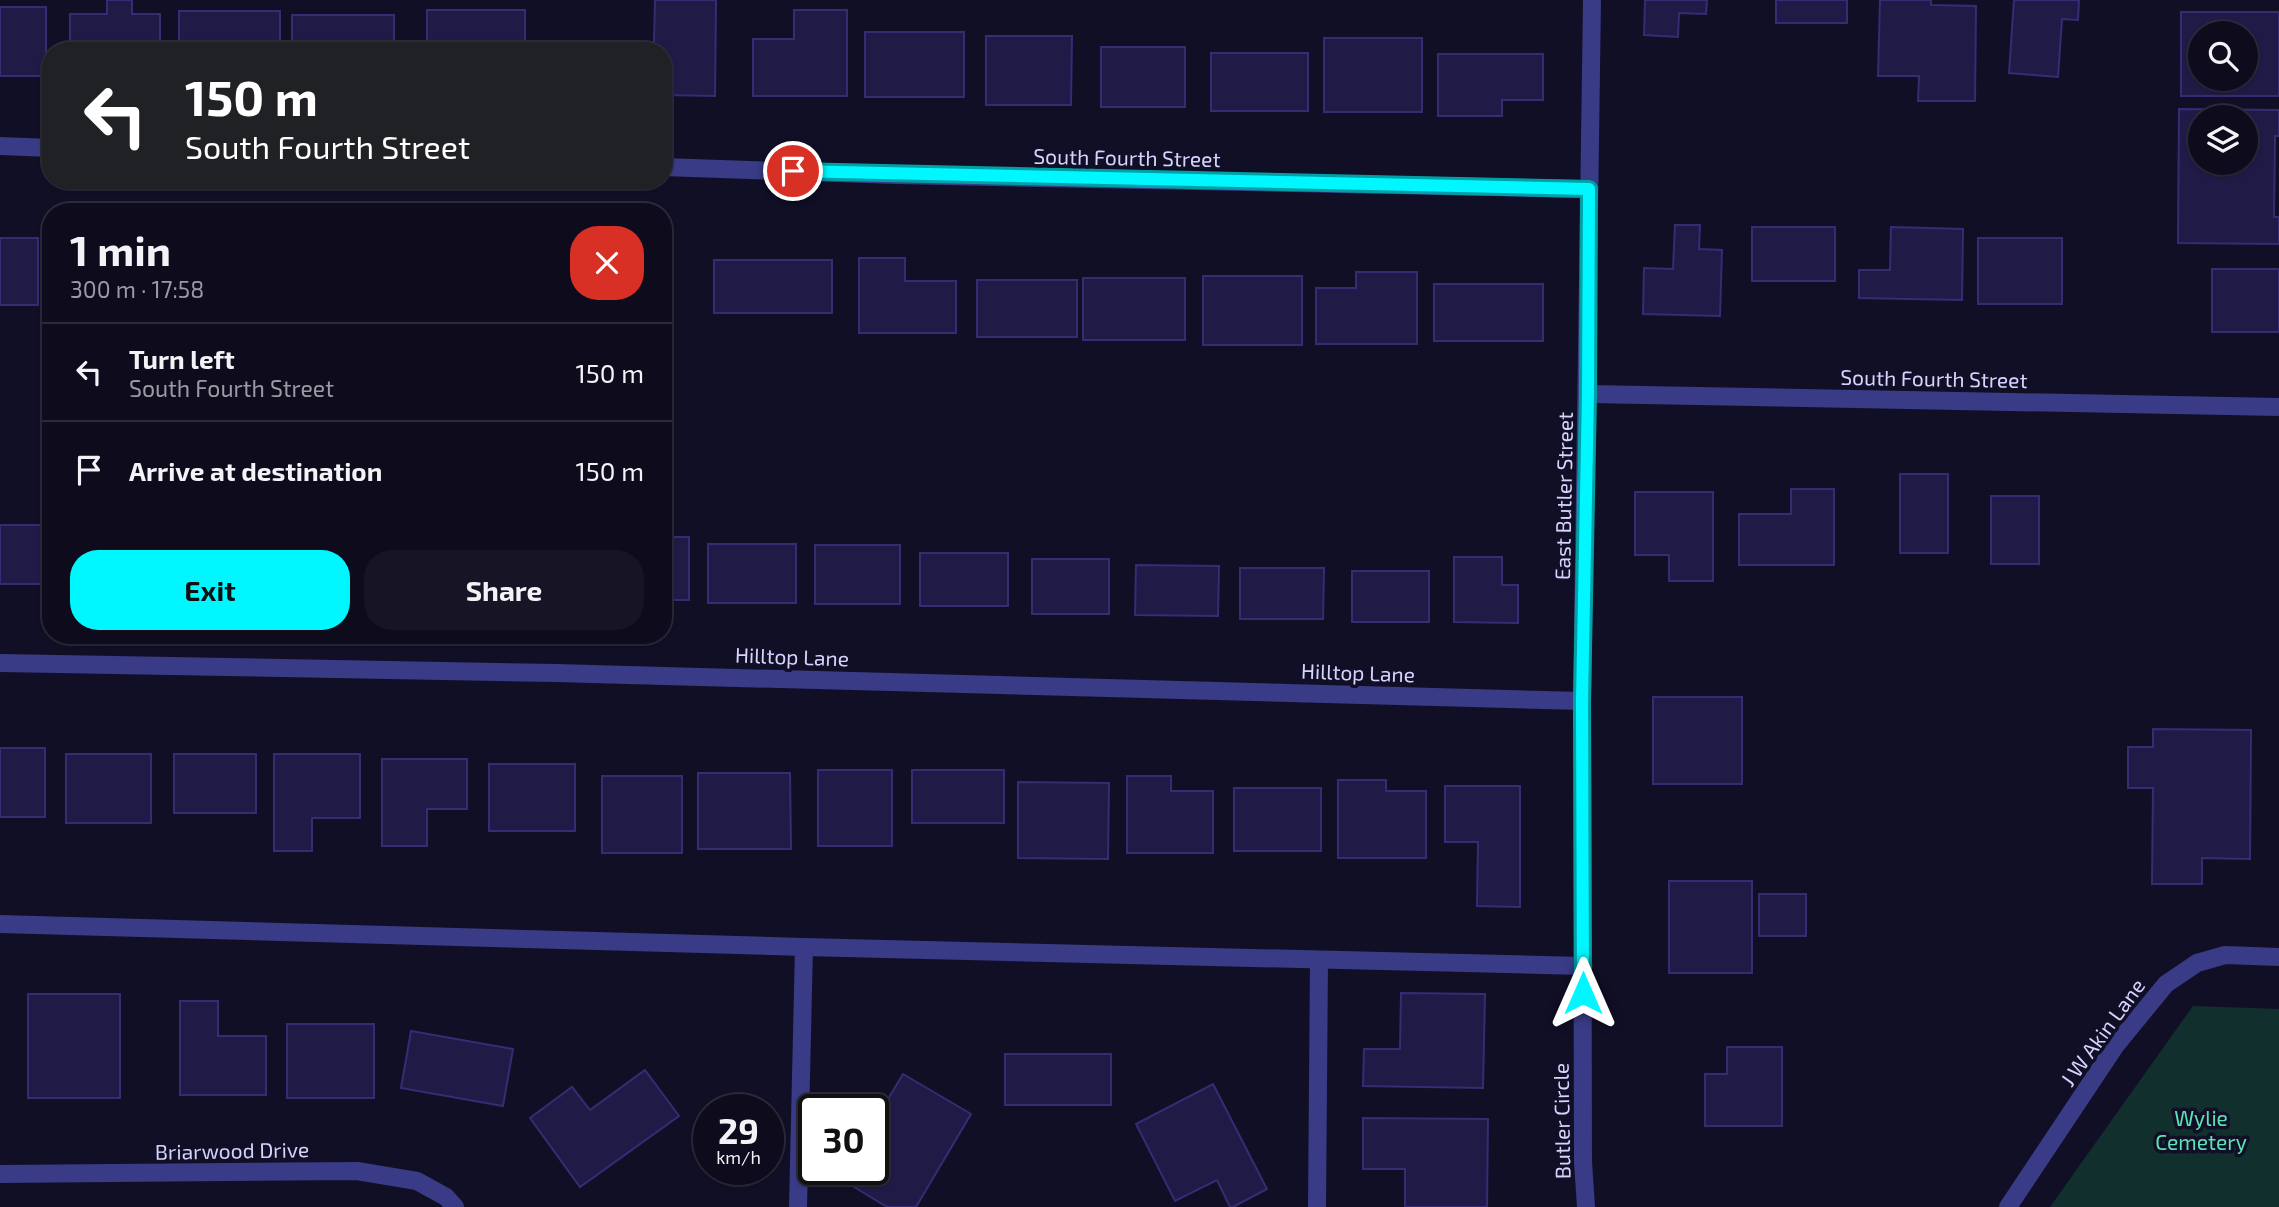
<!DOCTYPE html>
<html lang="en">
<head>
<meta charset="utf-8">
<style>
  :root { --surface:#0d0b1c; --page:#161425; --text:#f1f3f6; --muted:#9a9ba3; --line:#2d2b3b; --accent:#00f7ff }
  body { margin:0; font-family:"Exo 2",sans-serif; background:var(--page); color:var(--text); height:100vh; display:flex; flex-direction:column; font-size:26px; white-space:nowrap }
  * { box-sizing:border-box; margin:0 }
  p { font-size:23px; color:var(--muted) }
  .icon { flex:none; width:38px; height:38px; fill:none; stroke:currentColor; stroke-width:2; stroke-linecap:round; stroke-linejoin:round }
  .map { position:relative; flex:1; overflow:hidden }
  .drawer { position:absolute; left:42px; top:203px; width:630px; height:441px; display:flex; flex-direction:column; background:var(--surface); border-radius:28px; box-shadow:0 2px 5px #0004,0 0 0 2px var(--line) }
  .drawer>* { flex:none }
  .hud { position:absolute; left:42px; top:42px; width:630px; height:147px; border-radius:28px; box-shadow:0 2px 5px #0004,0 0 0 2px var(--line); background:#202124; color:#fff; overflow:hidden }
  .fabs { position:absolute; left:2188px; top:21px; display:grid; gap:14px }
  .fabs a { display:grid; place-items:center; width:70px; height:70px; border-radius:50%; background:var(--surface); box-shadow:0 2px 5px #0004,0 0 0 2px var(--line); font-size:35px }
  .speed { position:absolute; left:693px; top:1094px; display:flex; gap:14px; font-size:35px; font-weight:700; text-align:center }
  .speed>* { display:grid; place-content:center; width:91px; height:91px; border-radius:50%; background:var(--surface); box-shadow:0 2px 5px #0004,0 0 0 2px var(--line); line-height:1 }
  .speed small { font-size:18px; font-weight:400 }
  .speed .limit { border:4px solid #111; border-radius:10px; background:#fff; color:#111 }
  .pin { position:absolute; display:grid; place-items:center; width:60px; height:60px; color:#fff; margin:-30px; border:4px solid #fff; border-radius:50%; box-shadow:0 2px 7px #0007 }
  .me { position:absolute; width:77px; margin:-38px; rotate:0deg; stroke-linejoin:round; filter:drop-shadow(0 0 5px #0008) }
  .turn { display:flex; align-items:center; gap:24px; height:147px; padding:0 28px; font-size:32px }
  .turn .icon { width:91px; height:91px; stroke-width:2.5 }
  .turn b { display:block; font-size:49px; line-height:60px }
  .round { display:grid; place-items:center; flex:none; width:74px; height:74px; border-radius:28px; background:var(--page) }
  .overview { display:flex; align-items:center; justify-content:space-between; height:119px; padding:0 28px }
  h1 { font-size:42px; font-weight:700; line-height:52px }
  .button { display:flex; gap:14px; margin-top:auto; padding:14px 28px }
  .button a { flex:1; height:80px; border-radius:28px; background:var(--accent); color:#111; font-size:28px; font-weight:700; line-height:80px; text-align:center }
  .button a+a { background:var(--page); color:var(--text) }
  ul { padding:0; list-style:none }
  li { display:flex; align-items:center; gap:21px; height:98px; padding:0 28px; border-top:2px solid var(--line) }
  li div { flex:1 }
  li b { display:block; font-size:26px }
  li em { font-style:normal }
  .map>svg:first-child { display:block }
</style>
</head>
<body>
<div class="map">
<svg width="2279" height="1207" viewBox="0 0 2279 1207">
  <rect width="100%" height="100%" fill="#110f26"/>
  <polygon fill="#11302d" points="2193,1006 2279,1009 2279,1207 2050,1207"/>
  <g fill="#201a47" stroke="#352c74" stroke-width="2" fill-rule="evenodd">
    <polygon points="107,0 132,0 132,14 160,14 160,51 70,51 70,14 107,14"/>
    <polygon points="655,0 716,0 715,96 663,95 663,51 623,51 623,42 654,42"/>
    <polygon points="1645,0 1707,0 1706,14 1679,13 1678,37 1644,35"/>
    <rect x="1776" y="0" width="71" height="23"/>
    <polygon points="1880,0 1931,0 1931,5 1976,6 1975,101 1918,101 1919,76 1878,76"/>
    <polygon points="2014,0 2079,0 2078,20 2062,19 2058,77 2009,73"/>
    <rect x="0" y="7" width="46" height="69"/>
    <rect x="427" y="10" width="98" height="41"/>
    <polygon points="794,10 847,10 847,96 753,96 753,39 794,39"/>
    <rect x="179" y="11" width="101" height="40"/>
    <path d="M2181,12H2279V96H2181ZM2200,33H2245V79H2200Z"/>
    <rect x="292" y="15" width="102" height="36"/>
    <rect x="865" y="32" width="99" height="65"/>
    <polygon points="986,36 1072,36 1071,105 986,105"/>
    <rect x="1324" y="38" width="98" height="74"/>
    <rect x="1101" y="47" width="84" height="60"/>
    <rect x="1211" y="53" width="97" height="58"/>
    <polygon points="1438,54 1543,54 1543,100 1502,100 1502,116 1438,116"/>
    <path d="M2179,109L2279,110V136H2275L2274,217H2279V244L2178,243ZM2200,117H2245V163H2200Z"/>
    <polygon points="1675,225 1700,225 1699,249 1722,250 1720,316 1643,314 1644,268 1673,269"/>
    <rect x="1752" y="227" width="83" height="54"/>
    <polygon points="1891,227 1963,229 1962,300 1859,298 1859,270 1890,270"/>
    <rect x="0" y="238" width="38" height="67"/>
    <rect x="1978" y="238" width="84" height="66"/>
    <polygon points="859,258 905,258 905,281 956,281 956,333 859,333"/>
    <rect x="714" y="260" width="118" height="53"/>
    <rect x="2212" y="269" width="67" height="63"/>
    <polygon points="1356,272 1417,272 1417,344 1316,344 1316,288 1356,288"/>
    <rect x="1203" y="276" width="99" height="69"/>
    <rect x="1083" y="278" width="102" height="62"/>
    <rect x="977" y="280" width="100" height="57"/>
    <rect x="1434" y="284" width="109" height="57"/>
    <rect x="1900" y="474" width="48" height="79"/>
    <polygon points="1791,489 1834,489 1834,565 1739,565 1739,514 1791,514"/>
    <polygon points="1635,492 1713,492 1713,581 1669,581 1669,555 1635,555"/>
    <rect x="1991" y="496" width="48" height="68"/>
    <rect x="0" y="525" width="51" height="59"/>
    <rect x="663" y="537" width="26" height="63"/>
    <rect x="708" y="544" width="88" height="59"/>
    <rect x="815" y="545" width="85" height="59"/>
    <rect x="920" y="553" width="88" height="53"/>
    <polygon points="1454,557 1502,557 1502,585 1518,585 1518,623 1454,622"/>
    <rect x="1032" y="559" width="77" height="55"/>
    <polygon points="1136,565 1219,566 1218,616 1135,615"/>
    <polygon points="1240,568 1324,568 1323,619 1240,619"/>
    <rect x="1352" y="571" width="77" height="51"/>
    <rect x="1653" y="697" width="89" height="87"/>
    <polygon points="2153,729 2251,730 2250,859 2202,858 2202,884 2152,884 2153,788 2128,788 2128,747 2153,747"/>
    <rect x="0" y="748" width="45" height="69"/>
    <rect x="66" y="754" width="85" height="69"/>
    <rect x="174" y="754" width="82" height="59"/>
    <polygon points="274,754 360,754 360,818 312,818 312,851 274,851"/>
    <polygon points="382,759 467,759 467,809 427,809 427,846 382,846"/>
    <rect x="489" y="764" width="86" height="67"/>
    <rect x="818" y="770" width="74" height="76"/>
    <rect x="912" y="770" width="92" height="53"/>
    <polygon points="698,773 790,773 791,849 698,849"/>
    <rect x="602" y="776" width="80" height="77"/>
    <polygon points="1127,776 1171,776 1171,791 1213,791 1213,853 1127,853"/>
    <polygon points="1338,780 1386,780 1386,791 1426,791 1426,858 1338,858"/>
    <polygon points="1018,782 1109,783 1108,859 1018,858"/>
    <polygon points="1445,786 1520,786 1520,907 1477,906 1478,842 1445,842"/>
    <rect x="1234" y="788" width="87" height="63"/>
    <rect x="1669" y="881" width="83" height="92"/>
    <rect x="1759" y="894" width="47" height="42"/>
    <polygon points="1401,993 1485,994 1483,1088 1363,1086 1364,1049 1400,1049"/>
    <rect x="28" y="994" width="92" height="104"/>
    <polygon points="180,1001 218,1001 218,1036 266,1036 266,1095 180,1095"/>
    <rect x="287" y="1024" width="87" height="74"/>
    <polygon points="411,1031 513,1049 503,1106 401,1088"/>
    <polygon points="1727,1047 1782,1047 1782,1126 1705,1126 1705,1074 1727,1074"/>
    <rect x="1005" y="1054" width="106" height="51"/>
    <polygon points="645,1070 679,1116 580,1187 530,1118 572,1087 590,1110"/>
    <polygon points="903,1074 971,1114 916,1207 887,1207 841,1179 847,1169 873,1169 873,1124"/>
    <polygon points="1213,1084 1267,1189 1233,1207 1230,1207 1217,1180 1175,1201 1136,1124"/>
    <polygon points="1363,1118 1488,1119 1487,1207 1405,1207 1405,1169 1363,1169"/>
  </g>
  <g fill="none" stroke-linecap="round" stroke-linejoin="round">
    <g stroke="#393b86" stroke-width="18">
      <polyline points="0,924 804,947 1583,966"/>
      <polyline points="798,1207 804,947"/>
      <polyline points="1317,1207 1319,960"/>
    </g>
    <g stroke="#393b86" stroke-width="18">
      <polyline points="0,146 51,148"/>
      <polyline points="663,167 897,175 1589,189"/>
      <polyline points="1588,394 2279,407"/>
      <polyline points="0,663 556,673 1582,701"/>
      <polyline points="0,1174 357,1171 417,1181 446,1197 455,1207"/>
      <polyline points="1586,1207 1583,1162 1582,701 1592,0"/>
      <polyline points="2008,1207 2116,1045 2166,984 2197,963 2225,955 2279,957"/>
    </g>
  </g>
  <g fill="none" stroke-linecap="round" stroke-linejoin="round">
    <g stroke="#00a1a6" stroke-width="18">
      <polyline id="route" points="793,171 1589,189 1588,394 1582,701 1583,993"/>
    </g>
    <use href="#route" stroke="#00f7ff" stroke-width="12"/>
  </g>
  <g text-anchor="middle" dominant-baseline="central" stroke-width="7" stroke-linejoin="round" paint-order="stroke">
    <g font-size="21" fill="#d6d4ff" stroke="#110f26">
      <text transform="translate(1127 157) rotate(1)">South Fourth Street</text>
      <text transform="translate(1934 378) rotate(1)">South Fourth Street</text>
      <text transform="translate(1563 496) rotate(-89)">East Butler Street</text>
      <text transform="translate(792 656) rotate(2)">Hilltop Lane</text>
      <text transform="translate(1358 672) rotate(2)">Hilltop Lane</text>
      <text transform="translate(2102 1032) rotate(-54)">J W Akin Lane</text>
      <text transform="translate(1561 1121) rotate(-91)">Butler Circle</text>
      <text transform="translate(232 1150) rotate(-1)">Briarwood Drive</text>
    </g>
    <g font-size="21" fill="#5ce2b8" stroke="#110f26">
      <text x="2201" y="1117">Wylie<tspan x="2201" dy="24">Cemetery</tspan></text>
    </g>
  </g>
</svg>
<div class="fabs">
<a><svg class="icon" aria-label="search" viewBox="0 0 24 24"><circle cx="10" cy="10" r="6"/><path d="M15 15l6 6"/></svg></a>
<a><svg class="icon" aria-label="layers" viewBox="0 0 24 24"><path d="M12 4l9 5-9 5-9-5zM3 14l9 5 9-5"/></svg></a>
</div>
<div class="speed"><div>29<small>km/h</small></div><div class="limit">30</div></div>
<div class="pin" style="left:793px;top:171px;background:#d93025"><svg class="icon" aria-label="arrive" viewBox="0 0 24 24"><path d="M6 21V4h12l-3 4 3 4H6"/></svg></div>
<svg class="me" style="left:1583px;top:993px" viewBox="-20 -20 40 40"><path d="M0-17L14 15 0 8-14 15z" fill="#00f7ff" stroke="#fff" stroke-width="4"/></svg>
<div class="hud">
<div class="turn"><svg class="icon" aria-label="left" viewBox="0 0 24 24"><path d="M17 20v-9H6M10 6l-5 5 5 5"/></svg><div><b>150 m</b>South Fourth Street</div></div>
</div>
<section class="drawer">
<div class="overview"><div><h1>1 min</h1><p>300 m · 17:58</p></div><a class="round" style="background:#d93025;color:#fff"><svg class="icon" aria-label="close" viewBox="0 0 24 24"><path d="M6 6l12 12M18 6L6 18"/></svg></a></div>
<ul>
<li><svg class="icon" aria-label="left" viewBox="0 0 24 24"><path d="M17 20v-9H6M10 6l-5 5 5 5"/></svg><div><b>Turn left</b><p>South Fourth Street</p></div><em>150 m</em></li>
<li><svg class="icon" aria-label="arrive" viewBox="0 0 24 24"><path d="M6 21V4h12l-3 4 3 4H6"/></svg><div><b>Arrive at destination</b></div><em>150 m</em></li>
</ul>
<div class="button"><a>Exit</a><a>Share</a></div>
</section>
</div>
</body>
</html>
